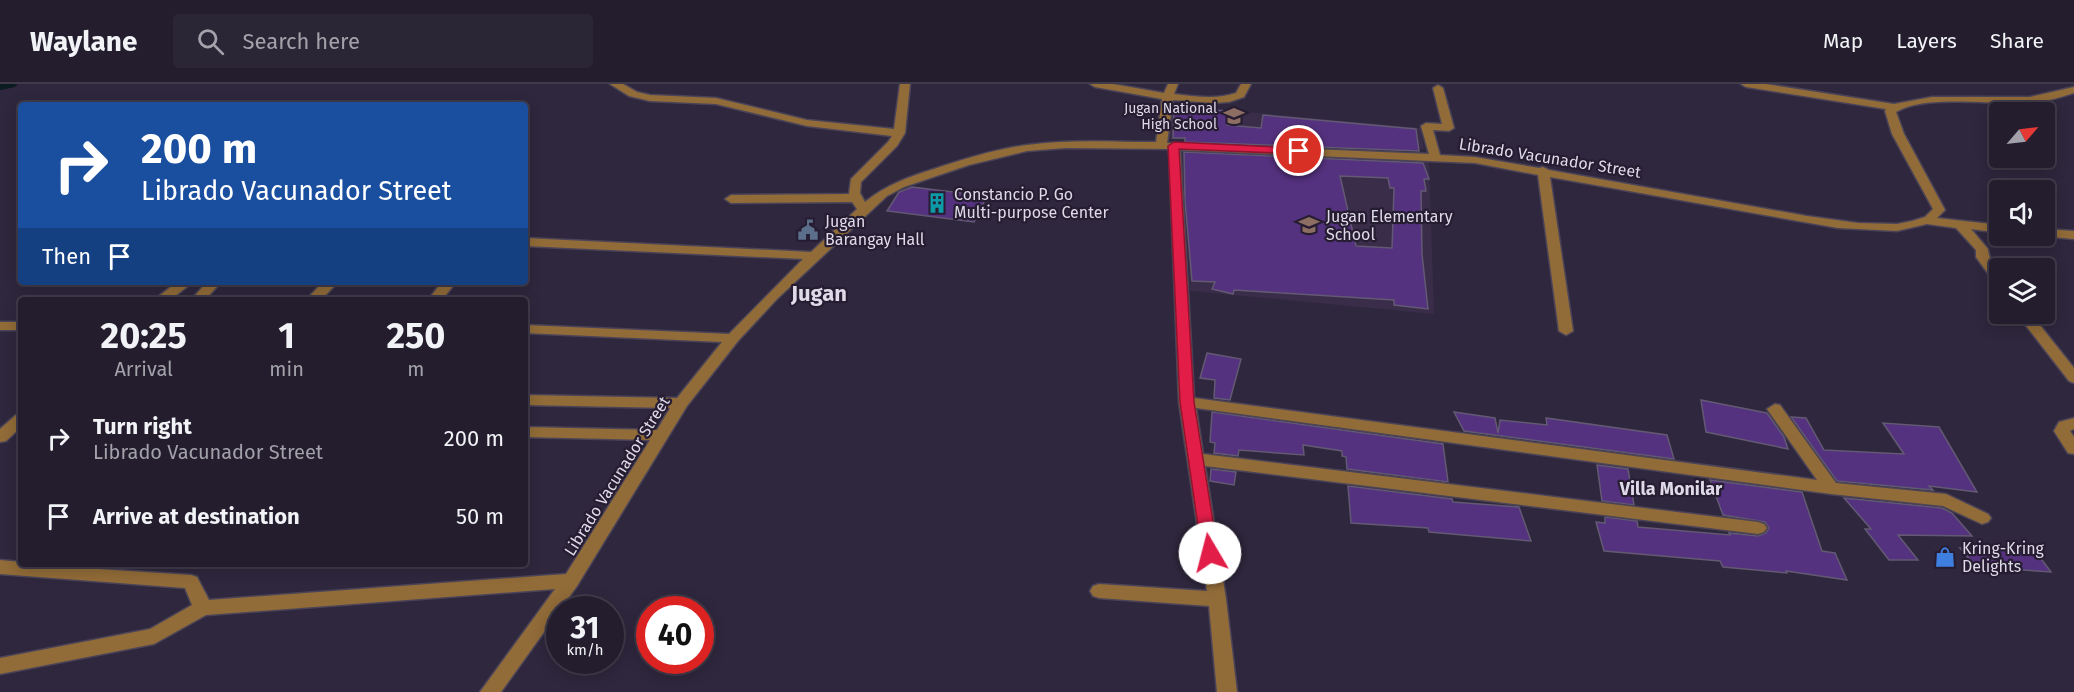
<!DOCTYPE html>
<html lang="en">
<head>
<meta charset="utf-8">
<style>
  :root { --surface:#231d2e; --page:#2b2636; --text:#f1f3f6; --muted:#a3a2aa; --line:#403b4a }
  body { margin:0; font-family:"Fira Sans",sans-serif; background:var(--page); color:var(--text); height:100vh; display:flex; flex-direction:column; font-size:22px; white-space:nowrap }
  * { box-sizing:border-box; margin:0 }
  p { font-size:20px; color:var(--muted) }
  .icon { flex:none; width:33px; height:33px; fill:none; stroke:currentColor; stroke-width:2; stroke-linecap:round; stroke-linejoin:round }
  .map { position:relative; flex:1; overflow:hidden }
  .drawer { position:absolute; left:18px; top:213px; width:510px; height:270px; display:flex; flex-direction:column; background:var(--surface); border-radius:6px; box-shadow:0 3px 15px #0003,0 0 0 2px var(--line) }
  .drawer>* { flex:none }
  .top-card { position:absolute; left:18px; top:18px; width:510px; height:183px; border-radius:6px; box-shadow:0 3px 15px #0003,0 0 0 2px var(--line); background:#1a4fa0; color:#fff; overflow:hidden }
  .needle { width:39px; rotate:62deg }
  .controls { position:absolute; left:1989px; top:18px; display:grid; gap:12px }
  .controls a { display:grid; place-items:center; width:66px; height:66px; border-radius:6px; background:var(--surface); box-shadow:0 3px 15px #0003,0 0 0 2px var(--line); font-size:30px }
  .speed { position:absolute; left:546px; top:512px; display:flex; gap:12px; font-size:30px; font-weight:700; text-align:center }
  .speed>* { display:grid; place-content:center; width:78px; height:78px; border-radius:50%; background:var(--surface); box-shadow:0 3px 15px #0003,0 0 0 2px var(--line); line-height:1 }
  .speed small { font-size:15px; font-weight:400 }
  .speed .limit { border:9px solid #d22; background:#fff; color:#111 }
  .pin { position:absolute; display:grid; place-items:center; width:51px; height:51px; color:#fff; margin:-26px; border:3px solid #fff; border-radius:50%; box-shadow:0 2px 6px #0007 }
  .me { position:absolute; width:66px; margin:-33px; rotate:352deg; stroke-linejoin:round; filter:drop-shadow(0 0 4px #0008) }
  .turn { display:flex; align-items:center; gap:21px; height:126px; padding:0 24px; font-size:27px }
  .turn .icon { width:78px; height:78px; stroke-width:2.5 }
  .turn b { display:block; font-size:42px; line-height:51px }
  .then { display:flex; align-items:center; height:57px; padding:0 24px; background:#0003; gap:12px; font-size:22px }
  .eta { display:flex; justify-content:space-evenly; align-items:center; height:102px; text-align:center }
  .eta b { font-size:36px; font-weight:700; line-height:42px }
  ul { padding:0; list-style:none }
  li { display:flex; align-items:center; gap:18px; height:78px; padding:0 24px }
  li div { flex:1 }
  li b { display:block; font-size:22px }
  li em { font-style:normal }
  header { display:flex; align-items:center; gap:36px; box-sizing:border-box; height:84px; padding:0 30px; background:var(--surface); border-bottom:2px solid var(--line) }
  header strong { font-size:28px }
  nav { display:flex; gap:33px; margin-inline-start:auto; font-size:21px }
  .search { width:420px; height:54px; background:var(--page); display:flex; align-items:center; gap:15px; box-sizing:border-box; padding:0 21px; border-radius:6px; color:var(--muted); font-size:22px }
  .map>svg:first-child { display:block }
</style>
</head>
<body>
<header>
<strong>Waylane</strong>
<div class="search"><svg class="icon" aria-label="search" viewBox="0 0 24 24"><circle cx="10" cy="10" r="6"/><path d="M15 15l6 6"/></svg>Search here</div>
<nav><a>Map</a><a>Layers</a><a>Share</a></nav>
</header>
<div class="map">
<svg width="2074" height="608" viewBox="0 0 2074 608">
  <rect width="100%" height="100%" fill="#2f273d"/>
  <g fill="#392d4a">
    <polygon points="1173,21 1420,44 1424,65 1168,55"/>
    <polygon points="1181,66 1429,75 1434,230 1190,207"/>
  </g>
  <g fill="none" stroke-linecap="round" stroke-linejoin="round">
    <polyline stroke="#0a1c20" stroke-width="6" points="0,3 14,0"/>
  </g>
  <g fill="#55327f" stroke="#625972" stroke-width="1.5" fill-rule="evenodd">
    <polygon points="1174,24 1228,27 1227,41 1261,44 1263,31 1416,45 1419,67 1185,58 1185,54 1173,54"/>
    <path d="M1184,68L1423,79L1429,95H1424L1426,107H1421L1422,170L1428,225L1394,221V216L1234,206L1233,210L1212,205L1215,198L1192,197L1185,117ZM1340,92L1388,94L1390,104H1394L1392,164L1356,162Z"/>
    <polygon points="912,103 987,112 974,138 887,127 899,108"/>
    <polygon points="1207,269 1241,275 1230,316 1214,314 1215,296 1200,294"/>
    <polygon points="1701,316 1767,329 1784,353 1788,365 1706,348"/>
    <polygon points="1212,328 1443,360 1448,398 1347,385 1346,373 1342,372 1342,367 1303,361 1304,371 1239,366 1238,372 1214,369 1215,359 1210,358"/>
    <polygon points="1454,328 1495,334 1498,349 1500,336 1547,341 1546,334 1667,351 1674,375 1464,347"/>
    <polygon points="1791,333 1806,334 1824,366 1904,370 1883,339 1939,343 1977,408 1929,402 1933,406 1837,397"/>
    <polygon points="1597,381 1628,385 1634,421 1602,417"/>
    <polygon points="1211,385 1236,388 1234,401 1210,397"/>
    <polygon points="1710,396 1802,408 1822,467 1835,469 1847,496 1786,487 1787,489 1723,483 1720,477 1604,467 1596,438 1605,439 1605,433 1637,437 1638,443 1730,451 1729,449 1758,452 1766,449 1769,444 1765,438 1723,431"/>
    <polygon points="1348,402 1452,415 1453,418 1519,423 1531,457 1429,448 1428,444 1351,439"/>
    <polygon points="1844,414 1942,424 1952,429 1972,452 1898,451 1918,476 1889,476 1865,445 1871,445"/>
    <polygon points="1960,464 2036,468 2051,488 1976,483"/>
  </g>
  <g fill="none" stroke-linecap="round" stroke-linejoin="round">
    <g stroke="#4b4458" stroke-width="3">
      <g id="minor">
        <path d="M610,0H623L637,8L650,11L716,14L807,36L894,45L900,0H910L905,49L897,62L861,98L860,109L865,118C886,101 908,93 934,85C964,75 996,65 1027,61C1069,55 1113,58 1156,58L1162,15L1095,3L1090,0H1113L1164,9L1168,0H1178L1174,10C1194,12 1216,16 1236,9L1241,0H1251L1244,13L1229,18L1213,19L1173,16L1167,59L1429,70L1421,42L1426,39L1442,40L1433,4L1438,1L1443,4L1454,44L1449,47L1433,46L1440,71L1475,73L1539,84L1543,83L1549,86L1807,132L1858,139L1897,140L1912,137L1925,133L1933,125L1892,50L1885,27L1886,25L1746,3L1741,0H1766L1894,20L1932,13H2030L2074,3V9C2059,14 2044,18 2029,19C1993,21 1925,10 1896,28L1904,50L1945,126L1937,134L2000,141V149L1971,145L1988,165C1989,180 2000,182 2000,200L1995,199L1976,173V166L1956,144L1927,140L1897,147L1838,144L1550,93L1573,247L1566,251L1559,247L1538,91L1475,79L1180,66L1194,314L1817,396L1767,325L1775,320L1780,321L1836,399L1946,410L1988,430L1991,434L1988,438L1982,440L1943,422L1831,410L1196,324L1203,370L1758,438L1764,440L1767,444L1764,448L1758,450L1205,382L1226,515L1237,608H1217L1209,522L1099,514L1093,512L1090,507L1093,502L1099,500L1207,507L1179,318L1169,65L1066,64L1027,67L969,81L904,103L887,112L777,215L738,257L687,322L577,502L501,608H480L555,505L206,531L154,560L0,590V574L150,545L192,521L185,504L0,490V476L21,478V480L191,491L197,493L209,516L566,490L650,356L525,353V343L657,346L670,324L525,321V311L677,314L722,258L525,249V241L729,250L803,175L525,162V154L811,168L857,125L852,118L731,119L725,115L731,111L849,110L851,95L888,58L892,52L807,42L716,20L650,17L629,12Z"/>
        <polygon points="2044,145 2074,147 2074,155 2040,152 2044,152"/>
        <polygon points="177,198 193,198 170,216 154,216"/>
        <polygon points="207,198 221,198 205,216 191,216"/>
        <polygon points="323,198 338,198 321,216 306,216"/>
        <polygon points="442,198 456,198 442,216 428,216"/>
        <polygon points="2017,230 2031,230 2074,284 2074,299 2069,297"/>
        <rect x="0" y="238" width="21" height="8"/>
        <polygon points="21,330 21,343 6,357 0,358 0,345 16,331"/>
        <polygon points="2074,334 2074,345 2070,347 2074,353 2074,370 2068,369 2054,347 2059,338"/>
      </g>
    </g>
    <use href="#minor" fill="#916b38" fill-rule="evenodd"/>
  </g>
  <polygon fill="#e11d48" stroke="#92132f" stroke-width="1.5" points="1174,58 1299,64 1304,67 1299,70 1179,65 1194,318 1218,469 1215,473 1204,473 1202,469 1180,318 1168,62"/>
  <defs>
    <g id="school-bare" transform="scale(1.62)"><path d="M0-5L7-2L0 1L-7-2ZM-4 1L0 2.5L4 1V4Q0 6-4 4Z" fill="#8d6e63" stroke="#261d32" stroke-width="2.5" paint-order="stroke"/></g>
    <g id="building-bare" transform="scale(1.62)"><path d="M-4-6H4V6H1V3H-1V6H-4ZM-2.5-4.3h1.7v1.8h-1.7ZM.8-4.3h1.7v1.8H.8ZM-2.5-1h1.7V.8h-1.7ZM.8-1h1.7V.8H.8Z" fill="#0f9aa8" stroke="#261d32" stroke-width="2.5" paint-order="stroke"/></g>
    <g id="civic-bare" transform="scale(1.62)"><path d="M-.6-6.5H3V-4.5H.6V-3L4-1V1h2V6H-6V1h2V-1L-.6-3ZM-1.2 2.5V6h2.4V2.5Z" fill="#5c6f8a" stroke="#261d32" stroke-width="2.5" paint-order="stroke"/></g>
    <g id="shop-bare" transform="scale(1.62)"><path d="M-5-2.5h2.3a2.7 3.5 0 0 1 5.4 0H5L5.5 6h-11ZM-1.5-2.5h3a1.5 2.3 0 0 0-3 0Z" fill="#3f7fe0" stroke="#261d32" stroke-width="2.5" paint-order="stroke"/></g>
  </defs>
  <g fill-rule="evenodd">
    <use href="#school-bare" x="1234" y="32"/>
    <use href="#building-bare" x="937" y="119"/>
    <use href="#school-bare" x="1309" y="141"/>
    <use href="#civic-bare" x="808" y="146"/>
    <use href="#shop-bare" x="1945" y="473"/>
  </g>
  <g text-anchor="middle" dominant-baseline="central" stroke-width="4.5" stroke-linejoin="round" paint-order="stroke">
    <g font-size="14" fill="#dfdae8" stroke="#261d32" text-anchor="end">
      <text x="1217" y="24">Jugan National<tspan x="1217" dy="16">High School</tspan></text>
    </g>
    <g font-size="16" fill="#dfdae8" stroke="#261d32">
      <text transform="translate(1550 74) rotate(9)">Librado Vacunador Street</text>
      <text transform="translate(617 392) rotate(-58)">Librado Vacunador Street</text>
    </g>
    <g font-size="16" fill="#dfdae8" stroke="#261d32" text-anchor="start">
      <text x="954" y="110">Constancio P. Go<tspan x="954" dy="18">Multi-purpose Center</tspan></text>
      <text x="1326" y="132">Jugan Elementary<tspan x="1326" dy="18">School</tspan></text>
      <text x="825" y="137">Jugan<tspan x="825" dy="18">Barangay Hall</tspan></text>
      <text x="1962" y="464">Kring-Kring<tspan x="1962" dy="18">Delights</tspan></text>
    </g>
    <g font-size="18" font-weight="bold" fill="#dfdae8" stroke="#261d32">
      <text x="1671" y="405">Villa Monilar</text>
    </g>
    <g font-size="22" font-weight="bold" fill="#dfdae8" stroke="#261d32">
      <text x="819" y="209">Jugan</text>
    </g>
  </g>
</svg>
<div class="controls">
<a><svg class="needle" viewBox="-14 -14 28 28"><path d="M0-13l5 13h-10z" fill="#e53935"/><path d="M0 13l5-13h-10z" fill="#a3a2aa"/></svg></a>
<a><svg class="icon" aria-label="sound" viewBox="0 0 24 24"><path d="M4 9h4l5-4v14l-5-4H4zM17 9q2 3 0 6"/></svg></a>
<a><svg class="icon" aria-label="layers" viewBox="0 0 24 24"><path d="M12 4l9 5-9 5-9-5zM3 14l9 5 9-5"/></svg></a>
</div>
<div class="speed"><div>31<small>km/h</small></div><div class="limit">40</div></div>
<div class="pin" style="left:1299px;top:67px;background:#d93025"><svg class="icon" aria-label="arrive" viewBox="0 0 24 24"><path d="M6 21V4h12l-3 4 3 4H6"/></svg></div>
<svg class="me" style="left:1210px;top:469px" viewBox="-20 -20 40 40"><circle r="19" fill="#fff"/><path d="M0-13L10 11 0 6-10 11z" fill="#e11d48"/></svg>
<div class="top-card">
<div class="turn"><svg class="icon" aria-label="right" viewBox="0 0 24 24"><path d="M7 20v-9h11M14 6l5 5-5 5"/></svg><div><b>200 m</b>Librado Vacunador Street</div></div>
<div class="then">Then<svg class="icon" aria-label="arrive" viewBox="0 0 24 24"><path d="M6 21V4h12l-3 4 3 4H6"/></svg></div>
</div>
<section class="drawer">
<div class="eta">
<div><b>20:25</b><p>Arrival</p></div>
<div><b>1</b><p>min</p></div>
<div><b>250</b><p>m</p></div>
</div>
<ul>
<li><svg class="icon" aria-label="right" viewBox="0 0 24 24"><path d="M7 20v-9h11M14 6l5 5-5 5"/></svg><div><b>Turn right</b><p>Librado Vacunador Street</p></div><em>200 m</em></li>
<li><svg class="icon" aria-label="arrive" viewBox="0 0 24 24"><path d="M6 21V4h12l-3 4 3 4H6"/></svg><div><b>Arrive at destination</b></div><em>50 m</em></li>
</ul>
</section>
</div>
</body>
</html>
